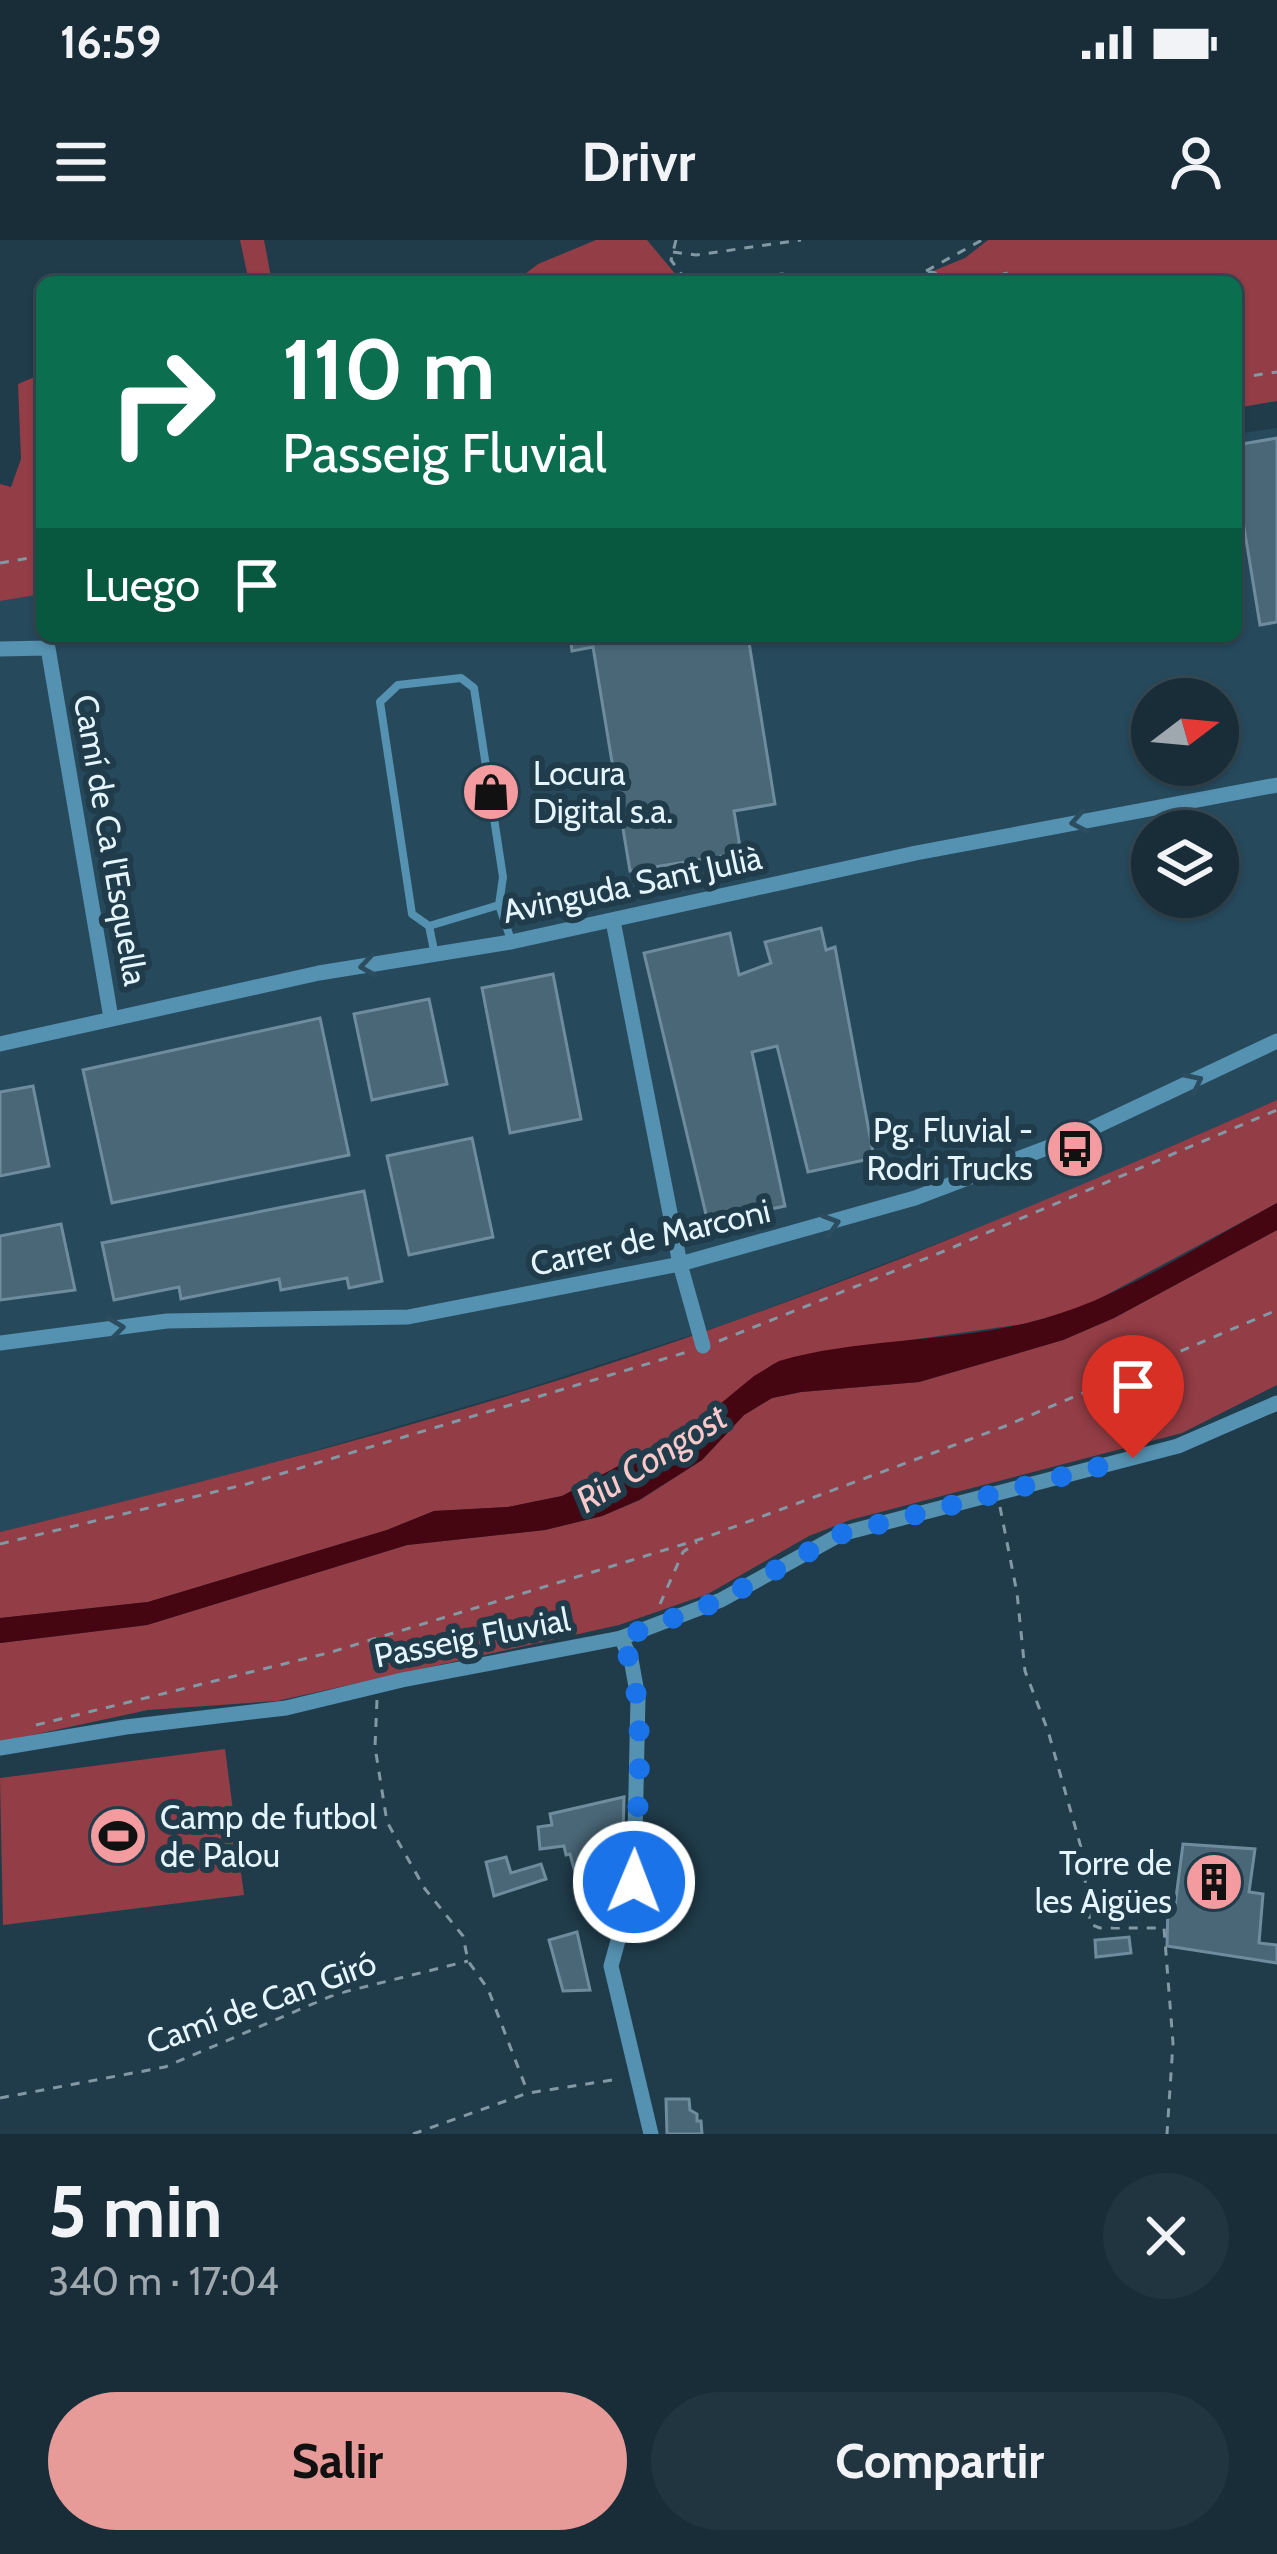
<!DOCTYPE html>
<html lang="es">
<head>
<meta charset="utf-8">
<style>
  :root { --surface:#182d38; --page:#213540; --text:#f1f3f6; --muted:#9fa8ae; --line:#364953; --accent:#e69b98 }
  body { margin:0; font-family:Cabin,sans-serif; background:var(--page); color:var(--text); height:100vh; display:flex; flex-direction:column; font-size:45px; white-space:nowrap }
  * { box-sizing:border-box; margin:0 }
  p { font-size:39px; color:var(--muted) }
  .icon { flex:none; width:66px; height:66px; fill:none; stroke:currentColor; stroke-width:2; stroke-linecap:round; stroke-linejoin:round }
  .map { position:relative; height:1894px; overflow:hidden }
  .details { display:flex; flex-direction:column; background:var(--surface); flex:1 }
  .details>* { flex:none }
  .guide { position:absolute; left:36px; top:36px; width:1206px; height:366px; border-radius:18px; box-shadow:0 3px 9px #0004,0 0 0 3px var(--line); background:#0b6e4f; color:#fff; overflow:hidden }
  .needle { width:78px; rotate:74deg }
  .controls { position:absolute; left:1131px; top:438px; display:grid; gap:24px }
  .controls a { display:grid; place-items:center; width:108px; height:108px; border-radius:50%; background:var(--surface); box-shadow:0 3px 9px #0004,0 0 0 3px var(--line); font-size:60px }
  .pin { position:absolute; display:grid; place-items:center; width:102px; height:102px; color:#fff; margin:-123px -51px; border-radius:50% 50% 50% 0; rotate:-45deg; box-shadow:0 0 12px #0007 }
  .pin .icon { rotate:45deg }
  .me { position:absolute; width:132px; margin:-66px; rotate:1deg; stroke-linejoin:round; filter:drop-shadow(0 0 9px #0008) }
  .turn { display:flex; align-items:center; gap:42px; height:252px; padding:0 48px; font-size:54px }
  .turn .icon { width:156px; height:156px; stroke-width:2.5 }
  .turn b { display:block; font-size:84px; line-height:102px }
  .then { display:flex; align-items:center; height:114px; padding:0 48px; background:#0003; gap:24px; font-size:45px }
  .round { display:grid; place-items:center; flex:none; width:126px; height:126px; border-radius:63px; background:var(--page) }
  .headline { display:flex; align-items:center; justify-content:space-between; height:204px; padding:0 48px }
  h1 { font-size:72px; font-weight:700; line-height:90px }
  .action { display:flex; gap:24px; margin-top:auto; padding:24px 48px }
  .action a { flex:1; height:138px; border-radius:72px; background:var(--accent); color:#111; font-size:48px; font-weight:700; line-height:138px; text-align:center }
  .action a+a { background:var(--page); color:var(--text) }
  .status { display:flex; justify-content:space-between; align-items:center; height:84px; padding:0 60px; background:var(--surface); direction:ltr }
  .status svg { height:33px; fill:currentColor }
  header { display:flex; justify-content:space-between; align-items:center; height:156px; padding:0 48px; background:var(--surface); font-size:54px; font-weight:700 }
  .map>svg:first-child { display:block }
</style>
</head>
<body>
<div class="status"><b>16:59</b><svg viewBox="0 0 49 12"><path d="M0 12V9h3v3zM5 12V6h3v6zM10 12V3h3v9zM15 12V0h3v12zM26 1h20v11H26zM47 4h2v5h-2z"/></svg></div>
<header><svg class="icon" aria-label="menu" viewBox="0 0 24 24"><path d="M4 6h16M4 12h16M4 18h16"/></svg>Drivr<svg class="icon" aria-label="person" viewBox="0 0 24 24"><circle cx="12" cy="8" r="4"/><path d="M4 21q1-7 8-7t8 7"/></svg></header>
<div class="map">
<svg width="1277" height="1894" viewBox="0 0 1277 1894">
  <rect width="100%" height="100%" fill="#203c4b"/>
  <path fill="#26495c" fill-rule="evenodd" d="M1277,188V860L1035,966L738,1080L525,1149L225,1237L0,1292V361L42,354V396H1236V194ZM1152,459H1218V525H1152ZM1152,591H1218V657H1152Z"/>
  <g fill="#933d46">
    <polygon points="240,0 264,0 272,42 249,42"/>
    <polygon points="596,0 647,0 682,42 515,42 538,24"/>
    <polygon points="988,0 1277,0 1277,161 1236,168 1236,42 906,42 965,18"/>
    <polygon points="42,134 42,354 0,361 0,244 11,247 21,219 18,144"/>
    <path d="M1277,860V963L1084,1067L1024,1084L812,1114L773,1124L692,1187L562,1256L508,1267L434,1271L387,1290L148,1362L0,1378V1292C249,1231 499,1166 740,1079C922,1014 1100,938 1277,860Z"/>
    <polygon points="1277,990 1277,1145 1182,1193 850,1280 809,1296 708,1354 619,1385 277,1461 148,1470 0,1502 0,1403 147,1385 407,1305 545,1290 602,1276 640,1260 702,1220 744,1175 772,1158 801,1152 919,1142 1063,1100 1114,1078"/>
    <polygon points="225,1509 244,1655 3,1685 0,1538"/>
  </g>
  <path fill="#450612" d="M1277,963V990L1114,1078L1063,1100L919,1142L801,1152L772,1158L744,1175L702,1220L639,1260L602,1276L545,1290L407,1305L147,1385L0,1403V1378L148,1362L387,1290L434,1271L508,1267L562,1256L692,1187L754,1136L779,1121C859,1098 946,1103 1027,1083C1118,1061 1195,1007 1277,963Z"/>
  <g fill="#4a6778" stroke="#6e8c9d" stroke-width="3">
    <polygon points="1277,198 1277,382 1260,385 1236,238 1236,205"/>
    <polygon points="570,396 748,396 775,564 734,571 741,613 630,631 593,407 572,411"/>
    <polygon points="821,688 826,710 835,707 874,918 808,932 777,806 752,812 785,966 708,983 644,713 730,693 739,735 771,723 765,702"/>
    <polygon points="553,734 581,879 510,893 482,748"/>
    <polygon points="429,759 447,844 372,860 354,774"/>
    <polygon points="320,778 349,915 112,963 83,830"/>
    <polygon points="33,846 49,926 0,936 0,852"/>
    <polygon points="472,898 493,997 409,1015 387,916"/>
    <polygon points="364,951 382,1041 349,1048 347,1038 281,1050 279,1039 181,1059 179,1047 114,1060 102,1003"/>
    <polygon points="61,984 75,1050 0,1060 0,996"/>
    <polygon points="624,1557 622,1632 609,1632 611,1639 587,1645 584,1633 576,1636 570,1614 566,1615 564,1606 540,1609 538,1587 552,1585 550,1574"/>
    <polygon points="1183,1604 1255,1609 1249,1652 1263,1654 1259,1703 1277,1705 1277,1723 1167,1706 1168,1665 1175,1666"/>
    <polygon points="506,1617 511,1633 541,1624 546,1639 494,1656 486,1622"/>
    <polygon points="577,1692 590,1750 563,1751 549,1700"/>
    <polygon points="1129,1697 1131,1713 1096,1717 1095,1700"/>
    <polygon points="666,1859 689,1859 690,1870 697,1874 697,1881 701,1881 702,1894 667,1894"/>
  </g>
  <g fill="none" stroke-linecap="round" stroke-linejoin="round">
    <g stroke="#8298a4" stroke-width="3" stroke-dasharray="9 9" stroke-linecap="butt">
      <polyline points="676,0 671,20 687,42"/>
      <polyline points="673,12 696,15 801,0"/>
      <polyline points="926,31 982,0"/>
      <polyline points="758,42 781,34 842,42"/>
      <polyline points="893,42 931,32 959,38 991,37 1012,32 1024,42"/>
      <polyline points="1236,138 1277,132"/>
      <polyline points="0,323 42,316"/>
      <polyline points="719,1101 937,1014 1277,870"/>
      <polyline points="1000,1267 1017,1353 1025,1431 1048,1491 1082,1611 1090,1684 1100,1688 1164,1688 1173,1803 1167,1894"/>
      <polyline points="0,1304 247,1244 687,1112"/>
      <polyline points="660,1364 683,1312 697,1302"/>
      <polyline points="377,1460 375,1507 387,1582 425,1649 463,1696 468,1721 488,1749 528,1853"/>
      <polyline points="36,1485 328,1413 704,1298 1003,1187 1277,1070"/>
      <polyline points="0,1858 165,1827 336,1754 468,1721"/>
      <polyline points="413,1894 528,1853 619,1839"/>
    </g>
    <g stroke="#5591b1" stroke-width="8">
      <polyline points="429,686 499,665"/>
      <polyline points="435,715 429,686 412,674 380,462 398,445 461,438 474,448 503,637 499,665 511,700"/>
    </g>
    <g stroke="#5591b1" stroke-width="15">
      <polyline points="0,409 48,408 111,778"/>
      <polyline points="613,681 680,1024 703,1106"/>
      <polyline points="0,804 319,733 511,702 916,613 1277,545"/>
      <polyline points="0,1103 167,1081 408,1077 680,1024 915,958 1065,901 1277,801"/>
      <polyline points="621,1398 631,1419 638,1458 634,1642 611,1726 651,1894"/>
      <polyline points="0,1508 126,1487 286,1468 402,1440 621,1398 721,1360 841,1294 1178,1206 1277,1163"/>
    </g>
  </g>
  <defs><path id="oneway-chevron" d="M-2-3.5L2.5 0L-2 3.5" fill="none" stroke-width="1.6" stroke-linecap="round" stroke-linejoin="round" transform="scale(3)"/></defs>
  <g stroke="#2b4d5f">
    <use href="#oneway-chevron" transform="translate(1079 582) rotate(169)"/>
    <use href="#oneway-chevron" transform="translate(368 726) rotate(171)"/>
    <use href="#oneway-chevron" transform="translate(1194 842) rotate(-26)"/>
    <use href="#oneway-chevron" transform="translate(831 984) rotate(-17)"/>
    <use href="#oneway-chevron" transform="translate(116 1088) rotate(-7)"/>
  </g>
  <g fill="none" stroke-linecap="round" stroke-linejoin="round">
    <path stroke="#1a73e8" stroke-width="21" stroke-dasharray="0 37.8" d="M634,1642C636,1572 651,1460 621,1398L721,1360L841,1294L1133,1218"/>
  </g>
  <defs>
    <g id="shop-disc" transform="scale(3)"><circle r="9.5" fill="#f49b9f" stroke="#203c4b"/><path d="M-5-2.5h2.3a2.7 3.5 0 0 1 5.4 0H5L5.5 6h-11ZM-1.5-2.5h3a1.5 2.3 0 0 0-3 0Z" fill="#111"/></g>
    <g id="bus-disc" transform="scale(3)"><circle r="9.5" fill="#f49b9f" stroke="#203c4b"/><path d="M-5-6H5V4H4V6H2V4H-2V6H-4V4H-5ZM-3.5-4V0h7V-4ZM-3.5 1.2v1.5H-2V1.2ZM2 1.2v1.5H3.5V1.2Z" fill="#111"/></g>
    <g id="stadium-disc" transform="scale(3)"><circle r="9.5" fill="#f49b9f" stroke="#203c4b"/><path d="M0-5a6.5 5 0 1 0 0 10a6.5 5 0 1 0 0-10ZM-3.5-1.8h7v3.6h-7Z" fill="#111"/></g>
    <g id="building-disc" transform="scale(3)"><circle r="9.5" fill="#f49b9f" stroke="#203c4b"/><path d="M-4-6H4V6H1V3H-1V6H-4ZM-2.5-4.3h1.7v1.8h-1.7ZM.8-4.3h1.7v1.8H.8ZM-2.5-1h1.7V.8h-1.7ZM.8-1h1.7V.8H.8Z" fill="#111"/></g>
  </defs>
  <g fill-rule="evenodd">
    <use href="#shop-disc" x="491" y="552"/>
    <use href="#bus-disc" x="1075" y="909"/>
    <use href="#stadium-disc" x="118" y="1596"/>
    <use href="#building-disc" x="1214" y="1642"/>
  </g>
  <g text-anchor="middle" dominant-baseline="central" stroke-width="12" stroke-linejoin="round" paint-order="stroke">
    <g font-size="33" fill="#e4f5fe" stroke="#203c4b" text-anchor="start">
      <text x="533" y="533">Locura<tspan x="533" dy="38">Digital s.a.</tspan></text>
      <text x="1033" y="890" text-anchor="end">Pg. Fluvial -<tspan x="1033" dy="38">Rodri Trucks</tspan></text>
      <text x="160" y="1577">Camp de futbol<tspan x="160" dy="38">de Palou</tspan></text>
      <text x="1172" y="1623" text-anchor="end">Torre de<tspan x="1172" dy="38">les Aigües</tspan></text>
    </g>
    <g font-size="33" fill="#e4f5fe" stroke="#203c4b">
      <text transform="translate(111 600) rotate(80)">Camí de Ca l'Esquella</text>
      <text transform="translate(632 644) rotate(-12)">Avinguda Sant Julià</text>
      <text transform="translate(650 997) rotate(-13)">Carrer de Marconi</text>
      <text transform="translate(472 1397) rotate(-11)">Passeig Fluvial</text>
      <text transform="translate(261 1762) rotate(-20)">Camí de Can Giró</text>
    </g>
    <g font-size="36" font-style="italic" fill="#fcc9cb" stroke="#203c4b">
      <text transform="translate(651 1218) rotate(-32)">Riu Congost</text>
    </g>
  </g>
</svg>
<div class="controls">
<a><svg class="needle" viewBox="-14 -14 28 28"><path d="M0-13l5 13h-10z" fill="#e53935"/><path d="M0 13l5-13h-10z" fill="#9fa8ae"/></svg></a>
<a><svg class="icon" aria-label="layers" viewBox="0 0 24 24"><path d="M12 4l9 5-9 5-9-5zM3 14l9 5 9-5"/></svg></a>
</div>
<div class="pin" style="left:1133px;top:1218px;background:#d93025"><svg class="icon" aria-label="arrive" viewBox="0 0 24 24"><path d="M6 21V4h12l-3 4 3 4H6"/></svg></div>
<svg class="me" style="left:634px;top:1642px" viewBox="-20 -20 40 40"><circle r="17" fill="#1a73e8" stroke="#fff" stroke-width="3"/><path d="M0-11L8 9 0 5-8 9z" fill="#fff"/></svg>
<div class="guide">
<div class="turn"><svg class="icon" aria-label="right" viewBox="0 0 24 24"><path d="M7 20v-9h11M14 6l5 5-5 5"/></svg><div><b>110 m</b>Passeig Fluvial</div></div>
<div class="then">Luego<svg class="icon" aria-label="arrive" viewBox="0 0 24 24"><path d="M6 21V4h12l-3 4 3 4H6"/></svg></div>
</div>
</div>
<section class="details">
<div class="headline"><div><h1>5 min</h1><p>340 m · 17:04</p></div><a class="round"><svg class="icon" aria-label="close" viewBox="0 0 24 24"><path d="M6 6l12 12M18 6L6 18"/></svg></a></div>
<div class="action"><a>Salir</a><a>Compartir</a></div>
</section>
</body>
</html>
